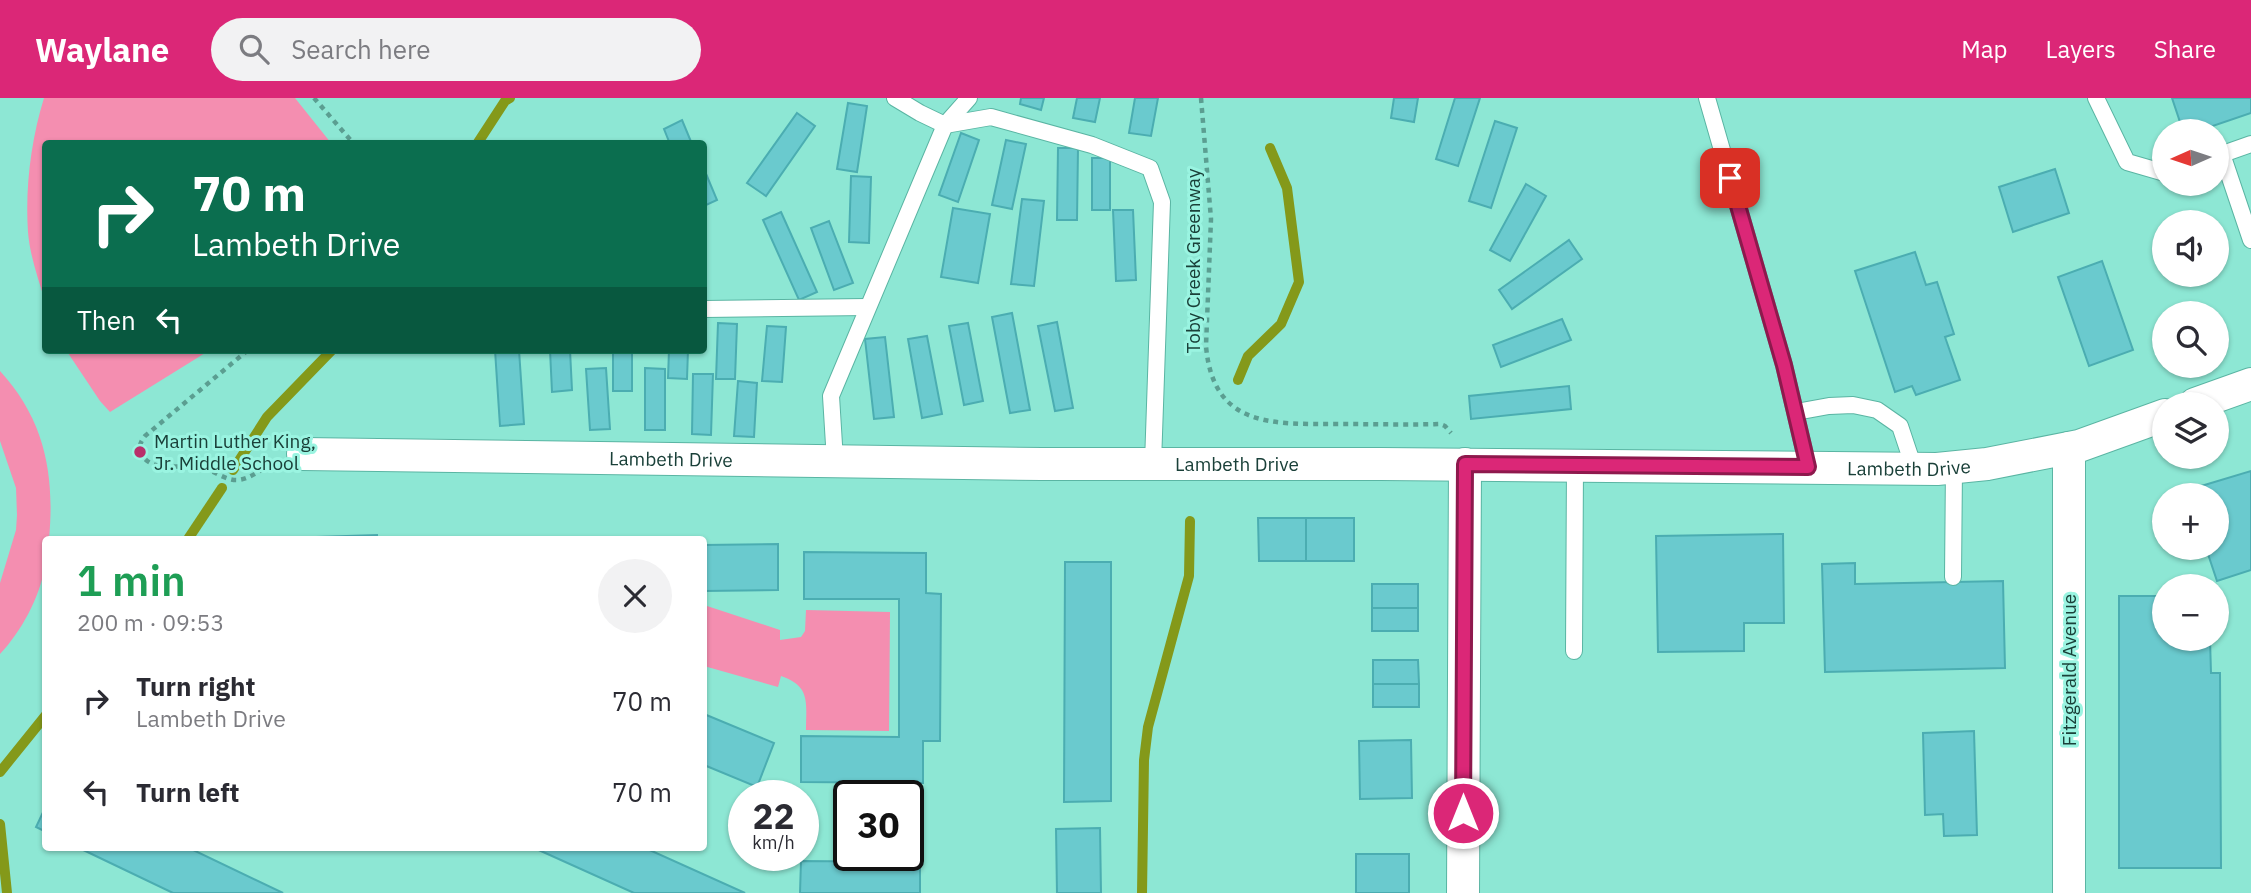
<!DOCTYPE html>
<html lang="en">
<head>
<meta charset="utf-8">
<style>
  :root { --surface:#fff; --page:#f2f2f3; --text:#2b2b33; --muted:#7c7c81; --accent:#db2777 }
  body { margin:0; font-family:"IBM Plex Sans",sans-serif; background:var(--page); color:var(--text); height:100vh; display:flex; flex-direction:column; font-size:26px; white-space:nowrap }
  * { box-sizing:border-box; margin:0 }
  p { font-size:23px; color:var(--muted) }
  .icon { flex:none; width:38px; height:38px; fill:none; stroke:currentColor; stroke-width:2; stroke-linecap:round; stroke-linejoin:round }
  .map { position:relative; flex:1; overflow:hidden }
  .side { position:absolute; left:42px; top:438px; width:665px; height:315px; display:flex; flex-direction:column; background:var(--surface); border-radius:7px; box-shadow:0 2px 5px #0004 }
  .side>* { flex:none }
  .hud { position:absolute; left:42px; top:42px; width:665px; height:214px; border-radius:7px; box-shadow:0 2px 5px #0004; background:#0b6e4f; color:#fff; overflow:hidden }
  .needle { width:46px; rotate:267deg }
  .buttons { position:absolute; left:2152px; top:21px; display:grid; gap:14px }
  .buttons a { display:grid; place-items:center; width:77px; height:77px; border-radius:50%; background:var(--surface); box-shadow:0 2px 5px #0004; font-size:35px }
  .speed { position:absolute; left:728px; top:682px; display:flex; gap:14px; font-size:35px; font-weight:700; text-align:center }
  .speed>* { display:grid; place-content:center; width:91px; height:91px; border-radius:50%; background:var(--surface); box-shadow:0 2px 5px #0004; line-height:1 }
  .speed small { font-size:18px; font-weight:400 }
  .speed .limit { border:4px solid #111; border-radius:10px; background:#fff; color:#111 }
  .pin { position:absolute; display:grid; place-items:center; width:60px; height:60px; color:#fff; margin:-30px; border-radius:14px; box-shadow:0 4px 10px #0006 }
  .me { position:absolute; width:77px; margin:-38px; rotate:0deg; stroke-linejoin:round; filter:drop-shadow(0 0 5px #0008) }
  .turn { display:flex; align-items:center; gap:24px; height:147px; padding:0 35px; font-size:32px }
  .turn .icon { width:91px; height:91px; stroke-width:2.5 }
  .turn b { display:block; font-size:49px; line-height:60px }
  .then { display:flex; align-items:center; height:66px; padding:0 35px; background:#0003; gap:14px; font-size:26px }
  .round { display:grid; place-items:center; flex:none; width:74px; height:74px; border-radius:37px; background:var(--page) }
  .summary { display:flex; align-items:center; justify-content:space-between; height:119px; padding:0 35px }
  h1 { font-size:42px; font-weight:600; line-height:52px; color:#1e9e55 }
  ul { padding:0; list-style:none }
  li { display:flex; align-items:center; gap:21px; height:91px; padding:0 35px }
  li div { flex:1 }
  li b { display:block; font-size:26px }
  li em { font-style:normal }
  header { display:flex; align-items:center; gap:42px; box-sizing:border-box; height:98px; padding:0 35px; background:var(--accent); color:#fff }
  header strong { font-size:33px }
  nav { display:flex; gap:38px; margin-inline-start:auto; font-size:24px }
  .search { width:490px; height:63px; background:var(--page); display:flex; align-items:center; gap:18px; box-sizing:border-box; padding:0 24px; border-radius:38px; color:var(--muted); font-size:26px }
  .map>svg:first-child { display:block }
</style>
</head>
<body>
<header>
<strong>Waylane</strong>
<div class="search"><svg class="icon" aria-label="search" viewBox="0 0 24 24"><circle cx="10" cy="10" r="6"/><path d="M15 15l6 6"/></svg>Search here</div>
<nav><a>Map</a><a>Layers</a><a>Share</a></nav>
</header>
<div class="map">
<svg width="2251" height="795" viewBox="0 0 2251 795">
  <rect width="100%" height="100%" fill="#8de7d4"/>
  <g fill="#f48eb0">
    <path d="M44,0H295L331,45L46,46L45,203C38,180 30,158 28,134C25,90 31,42 44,0Z"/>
    <polygon points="66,252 210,252 110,314 100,303"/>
    <path d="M0,273C45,322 55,377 49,441H46C46,450 47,460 45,468C40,499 21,534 0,556V485L16,432L17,417L16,390L0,343Z"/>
    <path d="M704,507L780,532V542L801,539L805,533L806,512L890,514L889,633L806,632C806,605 811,588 781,578L778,589L704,568Z"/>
  </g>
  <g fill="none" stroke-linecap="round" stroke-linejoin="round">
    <g stroke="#84991a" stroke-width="10">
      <polyline points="477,46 505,3 510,0"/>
      <polyline points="1238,282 1248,258 1281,226 1299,184 1287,90 1270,50"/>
      <polyline points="233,372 267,319 332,252"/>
      <polyline points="188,441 222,390"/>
      <polyline points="0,674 46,617"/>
      <polyline points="0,726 7,795"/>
      <polyline points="1142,795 1144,662 1148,629 1189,478 1190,423"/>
    </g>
  </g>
  <g fill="#6acace" stroke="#4badb1" stroke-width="2">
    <polygon points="1021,0 1044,0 1041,12 1020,6"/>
    <polygon points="1077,0 1100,0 1095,24 1073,20"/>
    <polygon points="1135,0 1158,0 1151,38 1129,35"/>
    <polygon points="1394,0 1418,0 1414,24 1391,20"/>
    <polygon points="1455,0 1480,0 1458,68 1436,61"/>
    <polygon points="2172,0 2251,0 2251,15 2198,33 2183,33"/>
    <polygon points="848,5 867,8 857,74 837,71"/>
    <polygon points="797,15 815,28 766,98 747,85"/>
    <polygon points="682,22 692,46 670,46 664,31"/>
    <polygon points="1495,23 1517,30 1491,110 1469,103"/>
    <polygon points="961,35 979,42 958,104 939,97"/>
    <polygon points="1006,42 1026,46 1012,111 992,107"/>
    <polygon points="1058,50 1078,50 1077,122 1057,122"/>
    <rect x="1092" y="60" width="18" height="52"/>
    <polygon points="704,71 717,102 704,108"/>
    <polygon points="2055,71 2069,115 2013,134 1999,89"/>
    <polygon points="851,78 871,79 869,145 849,144"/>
    <polygon points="1526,86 1546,98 1510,163 1490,152"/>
    <polygon points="1022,101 1044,103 1034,188 1011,186"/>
    <polygon points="953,110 990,116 978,185 941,179"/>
    <polygon points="1113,112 1133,112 1136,182 1116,183"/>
    <polygon points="781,114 817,194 799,202 763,122"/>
    <polygon points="829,123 853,185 834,192 811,130"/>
    <polygon points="1569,142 1582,161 1512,211 1499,192"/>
    <polygon points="1915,154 1926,187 1937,184 1954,236 1945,239 1960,282 1916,297 1912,288 1895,294 1855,173"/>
    <polygon points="2102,163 2133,252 2089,268 2058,179"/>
    <polygon points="1012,215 1030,312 1010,315 992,219"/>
    <polygon points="1562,221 1571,242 1501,269 1493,247"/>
    <polygon points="1057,224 1073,310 1055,313 1038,228"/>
    <polygon points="718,225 737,226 735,281 716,281"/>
    <polygon points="968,225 983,303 964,307 949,228"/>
    <polygon points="767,228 786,229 782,284 762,283"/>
    <polygon points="927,238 942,316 922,320 908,241"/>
    <polygon points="885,239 894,319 874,321 865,241"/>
    <polygon points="495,252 519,252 524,326 500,328"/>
    <polygon points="550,252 570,252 572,292 552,294"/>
    <rect x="613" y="252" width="19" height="41"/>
    <polygon points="669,252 688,252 687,281 668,280"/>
    <polygon points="606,270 610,331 590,332 586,271"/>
    <polygon points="645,270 665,271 665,332 645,332"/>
    <polygon points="693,276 713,276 711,337 692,336"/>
    <polygon points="738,283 757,285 754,339 734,338"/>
    <polygon points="1569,288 1571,311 1471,321 1469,298"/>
    <polygon points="2251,373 2251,472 2217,483 2206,450 2217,450 2217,397 2190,397 2188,392"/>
    <polygon points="1258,420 1306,420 1306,463 1259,463"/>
    <rect x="1306" y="420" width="48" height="43"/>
    <polygon points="1783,436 1784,525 1744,525 1744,553 1658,554 1656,438"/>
    <polygon points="377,437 377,441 254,441"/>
    <polygon points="778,446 778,492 704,493 704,447"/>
    <polygon points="804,454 926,455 926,495 941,496 940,643 923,643 923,685 801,684 801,638 899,639 899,501 804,501"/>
    <polygon points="1065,464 1111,464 1111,703 1064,704"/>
    <polygon points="1855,465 1855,486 2003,483 2005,570 1825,574 1822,466"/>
    <rect x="1372" y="486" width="46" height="24"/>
    <polygon points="2119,498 2165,498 2165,541 2210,541 2211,575 2220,575 2221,770 2119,770"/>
    <rect x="1372" y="510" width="46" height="23"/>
    <polygon points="1373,562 1418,562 1419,586 1373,586"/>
    <rect x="1373" y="586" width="46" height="23"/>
    <polygon points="704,616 774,645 757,689 704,667"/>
    <polygon points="1974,633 1977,737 1944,738 1943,716 1925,717 1923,635"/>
    <polygon points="1411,642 1412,700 1360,701 1359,643"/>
    <polygon points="46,708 46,734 36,729"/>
    <polygon points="1100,730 1101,795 1057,795 1056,731"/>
    <polygon points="77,749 187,749 283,795 173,795"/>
    <polygon points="532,749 643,749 745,795 634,795"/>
    <rect x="1356" y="756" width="53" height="39"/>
    <polygon points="801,763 920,764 920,795 800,795"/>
  </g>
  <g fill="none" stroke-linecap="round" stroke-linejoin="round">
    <g stroke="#5ab5a3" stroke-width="18">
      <g id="service">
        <polyline points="895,0 920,15 945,27 991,19 1092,47 1150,70 1162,104 1153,365"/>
        <polyline points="1707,0 1784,267 1808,369"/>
        <polyline points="2096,0 2127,64 2165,75"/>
        <polyline points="2222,56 2251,142"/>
        <polyline points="2217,58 2251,46"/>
        <polyline points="704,211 867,209"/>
        <polyline points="1796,314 1829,308 1853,307 1877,312 1900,328 1914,370"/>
        <polyline points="835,363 831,298 945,27 969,0"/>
        <polyline points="1953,479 1954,369"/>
        <polyline points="1574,553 1575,367"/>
      </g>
    </g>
    <g stroke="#5ab5a3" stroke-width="34">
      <g id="minor">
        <polyline points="2195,306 2251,286"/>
        <polyline points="2069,350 2069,795"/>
        <path id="s1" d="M303,356L1042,366H1381L1937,371L1987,366L2079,348L2165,317"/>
        <polyline points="1463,795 1465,366"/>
      </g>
    </g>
    <g stroke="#5b9e91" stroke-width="4.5" stroke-dasharray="5 5" stroke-linecap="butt">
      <polyline points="314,0 354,46"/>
      <path d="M1201,0L1211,121L1206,248C1213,330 1273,326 1338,326C1372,326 1406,327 1440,326L1445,328L1451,335"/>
      <path d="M248,252L145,338C141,343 139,347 141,353C147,377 184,365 201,369C213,372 226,383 238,382C251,381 261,370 274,367"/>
    </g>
    <use href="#service" stroke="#fff" stroke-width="16"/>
    <use href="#minor" stroke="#fff" stroke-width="32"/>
  </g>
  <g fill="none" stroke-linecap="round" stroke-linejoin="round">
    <g stroke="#8e194d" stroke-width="18">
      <polyline id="route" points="1463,715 1465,366 1808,369 1784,267 1730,80"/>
    </g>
    <use href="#route" stroke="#db2777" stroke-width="12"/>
  </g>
  <circle fill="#b92f6a" stroke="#9af4e1" stroke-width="2.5" cx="140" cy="354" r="7"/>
  <g text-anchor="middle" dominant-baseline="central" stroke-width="6" stroke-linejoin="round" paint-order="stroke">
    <g font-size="19" fill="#1a4039" stroke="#9af4e1">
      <text transform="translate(1193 163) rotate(-90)">Toby Creek Greenway</text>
      <text stroke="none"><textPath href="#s1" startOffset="368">Lambeth Drive</textPath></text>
      <text stroke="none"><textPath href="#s1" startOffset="934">Lambeth Drive</textPath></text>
      <text stroke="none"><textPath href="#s1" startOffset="1606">Lambeth Drive</textPath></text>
      <text transform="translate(2069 572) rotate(-90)">Fitzgerald Avenue</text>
    </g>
    <g font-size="19" fill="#1a4039" stroke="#9af4e1" text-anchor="start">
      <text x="154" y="343">Martin Luther King,<tspan x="154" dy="22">Jr. Middle School</tspan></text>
    </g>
  </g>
</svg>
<div class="buttons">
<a><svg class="needle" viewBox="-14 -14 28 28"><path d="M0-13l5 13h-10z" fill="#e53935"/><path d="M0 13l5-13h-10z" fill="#7c7c81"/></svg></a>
<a><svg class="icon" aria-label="sound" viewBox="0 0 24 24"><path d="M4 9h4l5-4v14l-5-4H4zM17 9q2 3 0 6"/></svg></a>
<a><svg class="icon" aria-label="search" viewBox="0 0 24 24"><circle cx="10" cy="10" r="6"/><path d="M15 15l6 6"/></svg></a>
<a><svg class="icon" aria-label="layers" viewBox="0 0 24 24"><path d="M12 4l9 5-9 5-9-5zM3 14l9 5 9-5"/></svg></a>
<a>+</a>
<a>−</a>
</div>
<div class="speed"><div>22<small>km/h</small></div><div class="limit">30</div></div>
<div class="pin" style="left:1730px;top:80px;background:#d93025"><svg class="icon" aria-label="arrive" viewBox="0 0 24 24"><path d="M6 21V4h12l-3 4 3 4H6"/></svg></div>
<svg class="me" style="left:1463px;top:715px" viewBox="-20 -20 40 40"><circle r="17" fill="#db2777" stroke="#fff" stroke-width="3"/><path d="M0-11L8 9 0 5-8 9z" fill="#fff"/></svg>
<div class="hud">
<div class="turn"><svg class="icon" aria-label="right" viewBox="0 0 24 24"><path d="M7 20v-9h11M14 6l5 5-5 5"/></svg><div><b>70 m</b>Lambeth Drive</div></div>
<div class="then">Then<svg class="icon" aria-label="left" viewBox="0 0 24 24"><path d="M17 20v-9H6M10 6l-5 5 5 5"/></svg></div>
</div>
<section class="side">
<div class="summary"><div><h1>1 min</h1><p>200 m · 09:53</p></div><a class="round"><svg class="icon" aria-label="close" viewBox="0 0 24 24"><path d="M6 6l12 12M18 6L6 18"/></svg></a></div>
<ul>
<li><svg class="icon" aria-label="right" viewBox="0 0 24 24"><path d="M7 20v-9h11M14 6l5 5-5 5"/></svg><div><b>Turn right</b><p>Lambeth Drive</p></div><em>70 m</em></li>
<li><svg class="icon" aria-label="left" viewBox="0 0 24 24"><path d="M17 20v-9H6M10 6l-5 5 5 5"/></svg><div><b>Turn left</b></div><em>70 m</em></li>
</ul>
</section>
</div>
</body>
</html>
